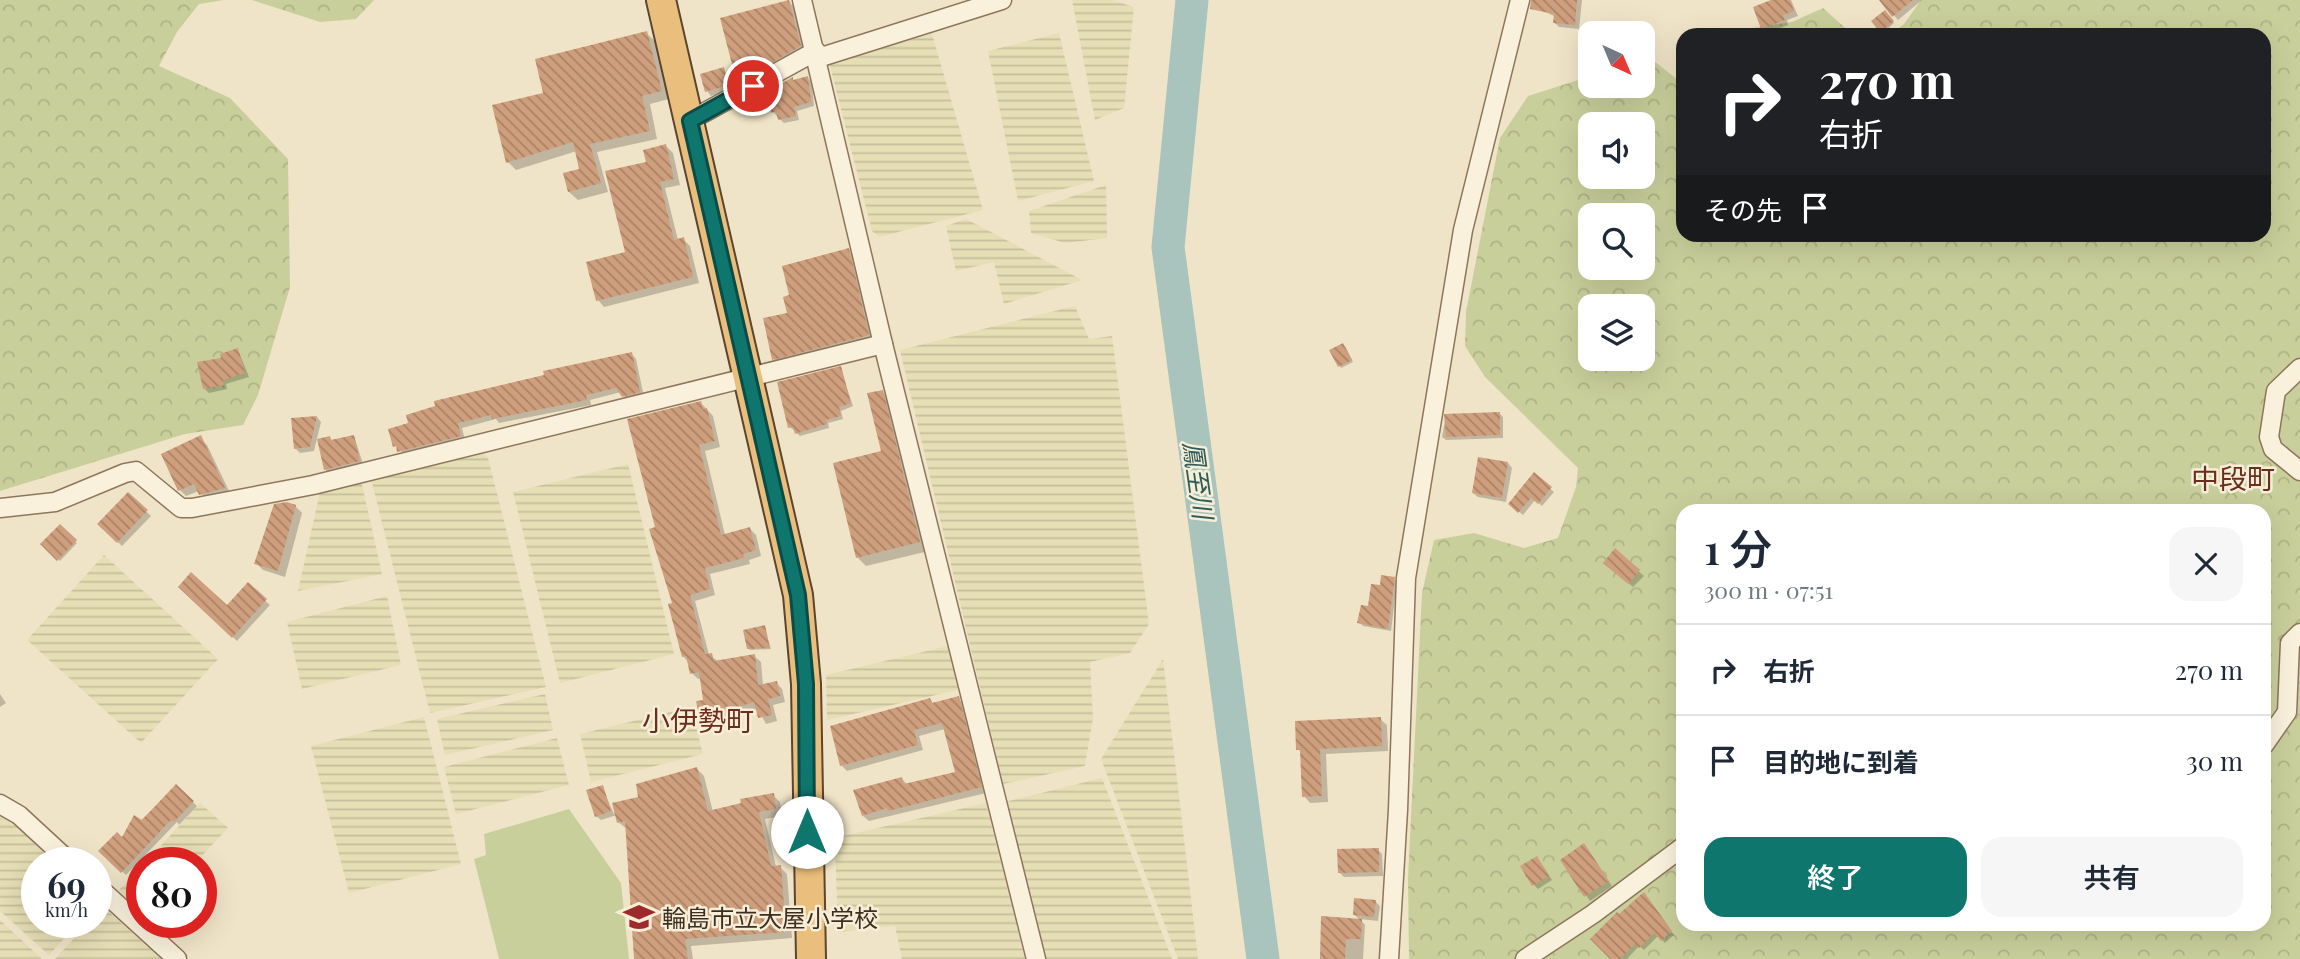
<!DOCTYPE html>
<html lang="ja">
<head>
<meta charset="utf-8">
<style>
  :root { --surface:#fff; --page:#f6f6f7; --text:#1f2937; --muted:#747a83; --line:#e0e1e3; --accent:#0f766e }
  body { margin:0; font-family:"Playfair Display","Noto Sans JP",serif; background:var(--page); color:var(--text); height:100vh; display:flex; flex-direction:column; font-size:26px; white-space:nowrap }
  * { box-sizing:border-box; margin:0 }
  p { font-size:23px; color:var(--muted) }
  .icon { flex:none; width:38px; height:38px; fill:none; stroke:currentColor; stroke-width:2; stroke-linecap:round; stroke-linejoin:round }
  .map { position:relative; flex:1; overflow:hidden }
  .side { position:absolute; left:1676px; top:504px; width:595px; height:427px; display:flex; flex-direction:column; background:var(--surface); border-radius:21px; box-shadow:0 7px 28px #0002 }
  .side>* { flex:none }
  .guide { position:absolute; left:1676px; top:28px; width:595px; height:214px; border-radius:21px; box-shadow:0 7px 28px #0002; background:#202124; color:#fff; overflow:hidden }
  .needle { width:46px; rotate:136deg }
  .buttons { position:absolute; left:1578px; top:21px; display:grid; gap:14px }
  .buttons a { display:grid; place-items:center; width:77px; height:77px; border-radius:14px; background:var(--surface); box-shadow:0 7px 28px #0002; font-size:35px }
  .speed { position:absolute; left:21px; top:847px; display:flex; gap:14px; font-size:35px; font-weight:700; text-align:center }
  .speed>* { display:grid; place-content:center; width:91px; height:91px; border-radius:50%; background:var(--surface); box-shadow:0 7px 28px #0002; line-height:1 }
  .speed small { font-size:18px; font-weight:400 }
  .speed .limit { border:10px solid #d22; background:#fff; color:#111 }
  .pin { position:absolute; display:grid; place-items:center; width:60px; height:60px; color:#fff; margin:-30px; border:4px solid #fff; border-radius:50%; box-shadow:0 2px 7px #0007 }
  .me { position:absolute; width:77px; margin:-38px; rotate:0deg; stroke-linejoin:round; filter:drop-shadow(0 0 5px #0008) }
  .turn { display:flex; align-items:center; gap:24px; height:147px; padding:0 28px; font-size:32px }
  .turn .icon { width:91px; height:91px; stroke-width:2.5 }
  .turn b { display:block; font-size:49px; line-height:60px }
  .then { display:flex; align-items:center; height:66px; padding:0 28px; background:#0003; gap:14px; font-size:26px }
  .round { display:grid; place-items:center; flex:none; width:74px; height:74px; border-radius:21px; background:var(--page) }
  .head { display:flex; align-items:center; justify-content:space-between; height:119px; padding:0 28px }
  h1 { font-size:42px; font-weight:600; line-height:52px }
  .button { display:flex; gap:14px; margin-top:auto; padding:14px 28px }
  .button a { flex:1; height:80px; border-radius:21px; background:var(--accent); color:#fff; font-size:28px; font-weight:600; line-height:80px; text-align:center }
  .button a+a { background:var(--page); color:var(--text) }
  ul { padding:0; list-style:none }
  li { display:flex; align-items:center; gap:21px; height:91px; padding:0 28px; border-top:2px solid var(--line) }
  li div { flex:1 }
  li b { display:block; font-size:26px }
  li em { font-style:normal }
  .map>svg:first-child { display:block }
</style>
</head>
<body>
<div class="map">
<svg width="2300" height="959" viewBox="0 0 2300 959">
  <defs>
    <pattern id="farmland-rules" width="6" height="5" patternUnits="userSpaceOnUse" patternTransform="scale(1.75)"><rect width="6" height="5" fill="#e6deb5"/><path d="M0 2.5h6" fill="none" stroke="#c6bf9b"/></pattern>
    <pattern id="forest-crowns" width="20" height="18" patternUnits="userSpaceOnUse" patternTransform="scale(1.75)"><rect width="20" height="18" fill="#c9cf9b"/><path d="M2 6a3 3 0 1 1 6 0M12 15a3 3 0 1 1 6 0" fill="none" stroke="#aeb285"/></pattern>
    <pattern id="building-back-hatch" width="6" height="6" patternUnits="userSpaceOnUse" patternTransform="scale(1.75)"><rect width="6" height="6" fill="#cf9f7d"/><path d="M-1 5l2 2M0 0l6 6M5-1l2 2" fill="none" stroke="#a98266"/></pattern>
  </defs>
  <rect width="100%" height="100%" fill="#f0e4c8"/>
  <g fill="url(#farmland-rules)">
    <polygon points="1072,0 1112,0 1134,7 1124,108 1095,120"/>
    <polygon points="1059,33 1094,181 1018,201 988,51"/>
    <polygon points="932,34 983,210 879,237 872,231 829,62"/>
    <polygon points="1106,185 1107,238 1065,243 1031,233 1029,211"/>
    <polygon points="966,219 1010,242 1082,280 1004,304 994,262 956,271 946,226"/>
    <polygon points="1075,306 1089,339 1112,336 1149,624 1130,653 1090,662 1093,718 1085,766 1003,784 900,350"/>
    <polygon points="481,451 488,458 546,687 430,713 371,479"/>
    <polygon points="628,464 674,654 560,683 513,492"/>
    <polygon points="361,480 382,574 298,591 320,492"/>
    <polygon points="104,555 218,659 141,743 27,640"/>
    <polygon points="387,596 401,665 302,689 287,622"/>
    <polygon points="948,646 962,689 827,720 826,675"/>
    <polygon points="1163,659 1198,959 1178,959 1101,759"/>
    <polygon points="545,694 553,730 445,755 437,719"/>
    <polygon points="691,707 703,754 591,782 580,734"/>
    <polygon points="424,717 461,864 349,893 311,746"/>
    <polygon points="557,738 569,785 456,814 444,767"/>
    <polygon points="1102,778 1172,959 1046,959 1005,802"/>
    <polygon points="200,803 228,828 195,863 145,863"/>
    <polygon points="986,803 1025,959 902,959 895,926 838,932 835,844 843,836"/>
    <polygon points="0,818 13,823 54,863 37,863 37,922 79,922 49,955 0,911"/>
    <polygon points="142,866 142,911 119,890"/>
    <polygon points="103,907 162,959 55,959 89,922 96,922 96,915"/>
    <polygon points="0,920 42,959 0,959"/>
  </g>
  <polygon fill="#c9cf9b" points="569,809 621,883 629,959 499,959 474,859 486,855 484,834"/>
  <g fill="url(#forest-crowns)" fill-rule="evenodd">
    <polygon points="0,0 224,0 199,4 177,32 159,66 230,98 288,159 290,287 258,395 243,425 185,434 0,491"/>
    <polygon points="252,0 374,0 356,19 320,22"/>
    <path d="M1921,0H2300V959H1409L1408,878L1422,593L1434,540L1474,533L1524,548L1558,538L1576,487L1578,468L1485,377L1465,346L1466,312L1500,138L1528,96L1591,76V86H1643V59L1649,57L1683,84L1684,234H2264V35H1890L1904,24ZM1591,124H1643V177H1591ZM1591,215H1643V268H1591ZM1591,306H1643V359H1591ZM1684,511H2264V924H1684Z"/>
    <polygon points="1823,8 1853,35 1730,35 1732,31 1792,22"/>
  </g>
  <g fill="#0003">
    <polygon points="1546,0 1582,0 1579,29 1559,27 1555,23 1556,17 1543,11"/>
    <polygon points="1776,0 1791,0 1798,16 1787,20 1788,25 1767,33 1763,28"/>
    <polygon points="1881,0 1922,0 1898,20"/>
    <polygon points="789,2 796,9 807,54 766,72 743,79 736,72"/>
    <polygon points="1885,12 1894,23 1883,33 1873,21"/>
    <polygon points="1709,31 1713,35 1699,35"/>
    <polygon points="646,33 655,41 669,99 650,104 657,139 597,152 608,192 578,200 569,192 581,170 577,151 516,170 508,162"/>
    <polygon points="723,69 732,90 711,96 707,91"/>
    <polygon points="808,78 812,82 814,106 797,111 799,120 784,123 773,112 792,79 795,82"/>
    <polygon points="666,146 673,153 680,185 665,188 678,240 683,239 690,246 699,283 604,307 598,300 627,253 648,163"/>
    <polygon points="848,250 854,256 873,340 779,364 774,359 789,315"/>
    <polygon points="1345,346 1353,362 1341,368 1340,366"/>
    <polygon points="238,350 249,377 226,384 227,389 209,393 204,388 223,359"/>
    <polygon points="631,353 636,359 644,397 628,401 621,392 590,400 591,405 499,423 496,419 462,428 465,440 404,457 390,430"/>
    <polygon points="840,368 853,406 841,411 843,419 828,423 829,428 800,436 790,427"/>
    <polygon points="882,391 891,401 929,551 866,566 857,557 883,453"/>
    <polygon points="701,403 713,416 720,447 705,451 725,535 750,529 756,535 761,556 749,560 750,564 710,574 715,595 695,601 709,655 718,661 754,656 761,662 763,685 776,682 782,689 785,702 773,705 777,721 766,724 758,709 730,717 731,721 708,726 702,720 705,701 702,678 698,679 692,673 689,663 683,656 657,528"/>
    <polygon points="1499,413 1503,417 1503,438 1446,440 1442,437 1446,415"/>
    <polygon points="317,417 321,422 314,451 300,453 296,449"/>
    <polygon points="354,436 363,464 329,473 325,469 330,438 333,441"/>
    <polygon points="200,438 207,445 231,495 208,501 199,491 186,496 179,489"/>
    <polygon points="1508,463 1512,468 1506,502 1478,497 1473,493"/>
    <polygon points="1534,475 1554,492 1542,506 1535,500 1523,515 1510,504"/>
    <polygon points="128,494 151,516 122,546 99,524"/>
    <polygon points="295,506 302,513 285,577 263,570 256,563"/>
    <polygon points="60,527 77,543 60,561 43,544"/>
    <polygon points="1615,551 1644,576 1633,587 1609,567"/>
    <polygon points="1394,579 1397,582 1391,631 1363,626 1359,622 1382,587"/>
    <polygon points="248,585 270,605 237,641 180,587 227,608"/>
    <polygon points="764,627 771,649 750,650 748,648"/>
    <polygon points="0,694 6,703 0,707"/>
    <polygon points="958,698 964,704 986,793 869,821 863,816 902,779 908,785 957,773 945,729 919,736 923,750 847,771 841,765 930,700 934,704"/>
    <polygon points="1380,719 1387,725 1388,751 1326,754 1328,802 1310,803 1304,796 1302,753 1298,749"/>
    <polygon points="697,769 704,776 713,812 773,795 780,802 782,816 765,819 776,867 780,867 787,874 792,938 691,946 693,959 636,959 627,829 618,822 617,815 601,820 596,816 602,787 614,814"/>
    <polygon points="176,786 197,806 179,825 177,822 126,875 100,851 122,839"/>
    <polygon points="1584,845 1612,886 1590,901 1562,860"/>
    <polygon points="1378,850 1382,854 1383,876 1344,877 1339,872"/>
    <polygon points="1541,863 1552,880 1538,889 1534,885"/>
    <polygon points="1648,898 1674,935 1665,943 1658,936 1644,950 1639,946 1627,959 1612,959 1618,916"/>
    <polygon points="1375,901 1380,906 1378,921 1360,919 1365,925 1363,959 1322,959 1360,920 1355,915"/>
  </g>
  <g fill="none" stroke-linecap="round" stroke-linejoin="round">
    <polyline stroke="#a9c4bc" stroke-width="33" points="1192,0 1168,247 1263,959"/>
  </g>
  <g fill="url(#building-back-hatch)">
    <polygon points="789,0 801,46 760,69 759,66 734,72 720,18"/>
    <polygon points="1531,0 1577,0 1575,25 1553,23 1554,14 1530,9"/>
    <polygon points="1771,0 1790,0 1794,11 1783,15 1785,20 1761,29 1753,7"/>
    <polygon points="1879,0 1913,0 1892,17"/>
    <polygon points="1885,10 1894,21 1880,32 1871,21"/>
    <polygon points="647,31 662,91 642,96 650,131 590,144 601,183 568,192 563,173 579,169 573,142 506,163 492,105 543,93 535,59"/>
    <polygon points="724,67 729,85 705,92 700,74"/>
    <polygon points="808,76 811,102 794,107 796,116 778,120 776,111 771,113 766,92 793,77 793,80"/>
    <polygon points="666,144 674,179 660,182 674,240 684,237 693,277 596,301 586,262 625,252 605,171 646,162 643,150"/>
    <polygon points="849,248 869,335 772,360 763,318 787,313 783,297 789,295 782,266"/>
    <polygon points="1343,343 1352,360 1338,367 1329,350"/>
    <polygon points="238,348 245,373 223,380 224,385 203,389 197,362 221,358 220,354"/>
    <polygon points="632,352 640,392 622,397 616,388 586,395 587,400 492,419 491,415 458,423 461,436 397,452 396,446 393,447 388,429 408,423 406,415 435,406 434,401 544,375 543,371"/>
    <polygon points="841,366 851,403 839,407 841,416 826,420 827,424 795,434 793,427 788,428 777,382"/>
    <polygon points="883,390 920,542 856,558 833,463 881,451 867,393"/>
    <polygon points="701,401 703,409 707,408 715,441 699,445 721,535 750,527 756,550 743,554 744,558 705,568 710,589 690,595 705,654 712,653 714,661 755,654 758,685 777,681 780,696 768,699 772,715 758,718 754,702 725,711 725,715 700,721 696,701 703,700 699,672 690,674 686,656 682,657 668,604 672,603 649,529 655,527 627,419"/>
    <polygon points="1500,412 1500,435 1446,437 1444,414"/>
    <polygon points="317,416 310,447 294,449 291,418"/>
    <polygon points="201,435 225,488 199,495 194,484 178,491 161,454"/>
    <polygon points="354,435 360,461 324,470 317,439 330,436 331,440"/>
    <polygon points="1478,457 1508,462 1502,498 1472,493"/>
    <polygon points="1534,472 1552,487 1538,504 1531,498 1518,513 1508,504"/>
    <polygon points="128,492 148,510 117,543 97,524"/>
    <polygon points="287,502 296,505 278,571 254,564 274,504"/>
    <polygon points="60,524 77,540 57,561 40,544"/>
    <polygon points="1615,548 1640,570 1628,584 1603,563"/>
    <polygon points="191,572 227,605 248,582 267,599 232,638 178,587"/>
    <polygon points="1381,575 1395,577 1388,629 1357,623 1361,605 1368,606 1371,584 1380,585"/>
    <polygon points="765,625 770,648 747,649 743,630"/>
    <polygon points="959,696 982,787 888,811 887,808 862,816 853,790 902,777 904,784 955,772 942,723 914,730 918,745 840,766 830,726 930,698 932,703"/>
    <polygon points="1381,717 1382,746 1320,749 1322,796 1302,797 1300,750 1296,750 1295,721"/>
    <polygon points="697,767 708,811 741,803 740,799 774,793 776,809 759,812 771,866 781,865 786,932 685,939 688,959 634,959 625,821 617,823 612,803 638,797 636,784"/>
    <polygon points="176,784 194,801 174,822 171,820 121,873 98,851 117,832 122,837 134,815 142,820"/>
    <polygon points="603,785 611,811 595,817 586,790"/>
    <polygon points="1584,843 1609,881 1584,897 1560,860"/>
    <polygon points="1379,848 1379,872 1338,873 1337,849"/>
    <polygon points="1537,856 1549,876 1532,886 1520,866"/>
    <polygon points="1644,892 1672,931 1661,941 1654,933 1639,948 1635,944 1620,959 1610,959 1590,939 1617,912 1619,914"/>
    <polygon points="1354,898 1376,900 1374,917 1353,915"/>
    <polygon points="1321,916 1362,919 1361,939 1346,939 1345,959 1320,959"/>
  </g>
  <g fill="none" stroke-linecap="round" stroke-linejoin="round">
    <g stroke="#8d765c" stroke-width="21">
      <g id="minor">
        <polyline points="802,0 883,344 1036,959"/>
        <polyline points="818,58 1002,0"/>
        <polyline points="689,121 816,51"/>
        <polyline points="2300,368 2276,391 2269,437 2273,449 2300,471"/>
        <polyline points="0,508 55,502 125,473 136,471 181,508 192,508 313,485 883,344"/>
        <polyline points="2264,745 2287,712 2290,643 2300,633"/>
        <polyline points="0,804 19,815 71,863"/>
        <polyline points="96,885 177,959"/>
        <polyline points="1389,959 1398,810 1406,578 1463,230 1520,0"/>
        <polyline points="1525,959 1593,914 1684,846"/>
      </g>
    </g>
    <g stroke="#5b4430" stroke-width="32">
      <polyline id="trunk" points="661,0 798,595 806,684 811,959"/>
    </g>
    <use href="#minor" stroke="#faf1dc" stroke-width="18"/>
    <use href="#trunk" stroke="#eabe7c" stroke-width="28"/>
  </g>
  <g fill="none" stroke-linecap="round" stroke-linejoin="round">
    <g stroke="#0a4d48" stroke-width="18">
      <polyline id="route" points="753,86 690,121 798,595 806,684 807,832"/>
    </g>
    <use href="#route" stroke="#0f766e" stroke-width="12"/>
  </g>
  <defs>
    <g id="school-bare" transform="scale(2.415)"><path d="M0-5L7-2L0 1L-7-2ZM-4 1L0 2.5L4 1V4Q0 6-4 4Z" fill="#9e2a2b" stroke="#f7eed8" stroke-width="2.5" paint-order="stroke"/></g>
  </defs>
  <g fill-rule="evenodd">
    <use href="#school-bare" x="639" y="917"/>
  </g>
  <g text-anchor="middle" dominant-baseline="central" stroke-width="5" stroke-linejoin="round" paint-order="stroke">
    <g font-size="24" fill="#3d2e20" stroke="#f7eed8" text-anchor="start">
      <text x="662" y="917">輪島市立大屋小学校</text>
    </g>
    <g font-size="26" font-style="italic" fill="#2f5d5a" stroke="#f7eed8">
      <text transform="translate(1199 480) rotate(82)">鳳至川</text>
    </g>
    <g font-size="28" fill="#6b2e1e" stroke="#f7eed8">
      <text x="2233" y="477">中段町</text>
      <text x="698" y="719">小伊勢町</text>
    </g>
  </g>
</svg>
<div class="buttons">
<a><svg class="needle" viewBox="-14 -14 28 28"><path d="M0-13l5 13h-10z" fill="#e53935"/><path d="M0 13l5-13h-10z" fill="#747a83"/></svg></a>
<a><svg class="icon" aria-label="sound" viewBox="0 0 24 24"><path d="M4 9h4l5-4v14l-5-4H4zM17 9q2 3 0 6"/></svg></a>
<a><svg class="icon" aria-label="search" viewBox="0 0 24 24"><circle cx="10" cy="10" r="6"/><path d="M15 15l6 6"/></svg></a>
<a><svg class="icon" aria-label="layers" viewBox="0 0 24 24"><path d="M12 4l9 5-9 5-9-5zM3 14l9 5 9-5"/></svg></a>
</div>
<div class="speed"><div>69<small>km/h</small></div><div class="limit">80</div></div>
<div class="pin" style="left:753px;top:86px;background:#d93025"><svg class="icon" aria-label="arrive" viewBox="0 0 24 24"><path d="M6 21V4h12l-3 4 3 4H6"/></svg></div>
<svg class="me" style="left:807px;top:832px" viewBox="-20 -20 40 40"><circle r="19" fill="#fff"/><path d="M0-13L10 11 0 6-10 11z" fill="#0f766e"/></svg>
<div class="guide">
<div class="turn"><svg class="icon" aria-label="right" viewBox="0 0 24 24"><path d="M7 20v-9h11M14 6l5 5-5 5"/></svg><div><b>270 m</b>右折</div></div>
<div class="then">その先<svg class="icon" aria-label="arrive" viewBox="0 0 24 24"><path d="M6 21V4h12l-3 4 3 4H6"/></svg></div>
</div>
<section class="side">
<div class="head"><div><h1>1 分</h1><p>300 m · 07:51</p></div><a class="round"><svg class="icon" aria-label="close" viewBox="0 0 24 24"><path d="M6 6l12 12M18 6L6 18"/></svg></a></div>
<ul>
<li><svg class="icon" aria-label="right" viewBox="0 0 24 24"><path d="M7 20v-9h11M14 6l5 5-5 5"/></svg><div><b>右折</b></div><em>270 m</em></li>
<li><svg class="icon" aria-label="arrive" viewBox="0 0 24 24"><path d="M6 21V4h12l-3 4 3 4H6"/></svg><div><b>目的地に到着</b></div><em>30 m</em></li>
</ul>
<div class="button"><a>終了</a><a>共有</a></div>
</section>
</div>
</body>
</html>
